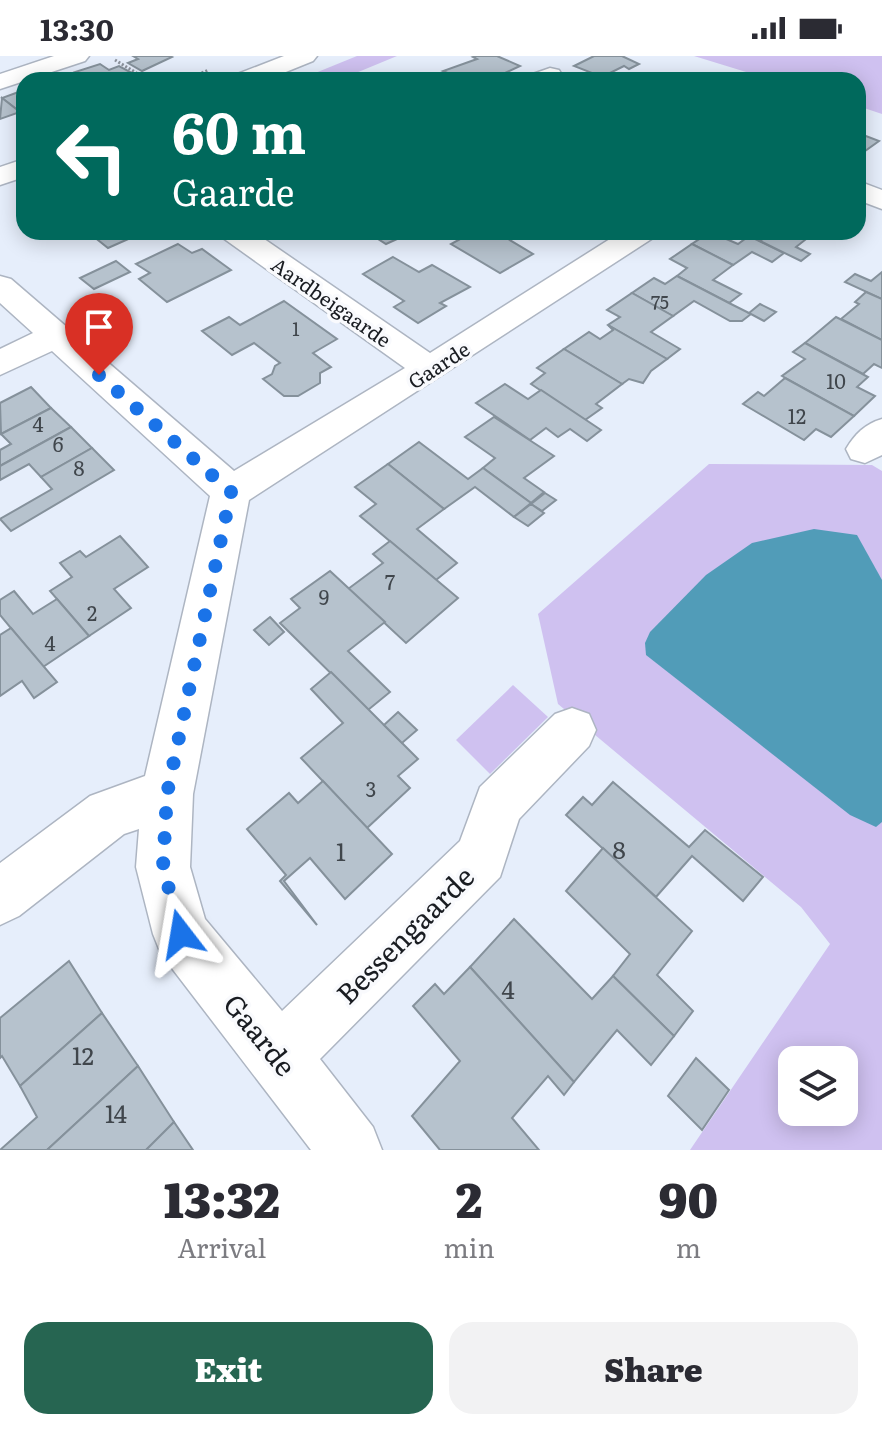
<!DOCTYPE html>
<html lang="en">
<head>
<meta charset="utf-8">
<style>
  :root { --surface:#fff; --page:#f2f2f3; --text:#2b2b33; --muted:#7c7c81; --accent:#266551 }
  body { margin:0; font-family:Literata,serif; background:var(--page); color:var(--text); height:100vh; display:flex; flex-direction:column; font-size:30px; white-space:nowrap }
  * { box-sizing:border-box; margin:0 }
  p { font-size:26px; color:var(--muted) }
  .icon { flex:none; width:44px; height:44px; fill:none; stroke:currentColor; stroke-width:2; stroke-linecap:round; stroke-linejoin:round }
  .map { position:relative; height:1094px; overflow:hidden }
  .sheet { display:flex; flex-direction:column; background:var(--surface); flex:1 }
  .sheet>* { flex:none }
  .hud { position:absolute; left:16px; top:16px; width:850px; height:168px; border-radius:24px; box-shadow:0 4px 20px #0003; background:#00695c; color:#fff; overflow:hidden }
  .fabs { position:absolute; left:778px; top:990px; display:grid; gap:16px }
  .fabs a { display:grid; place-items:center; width:80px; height:80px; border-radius:16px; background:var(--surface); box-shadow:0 4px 20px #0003; font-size:40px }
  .pin { position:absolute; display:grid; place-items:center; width:68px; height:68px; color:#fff; margin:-82px -34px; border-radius:50% 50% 50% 0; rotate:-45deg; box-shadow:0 0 8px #0007 }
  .pin .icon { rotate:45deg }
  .me { position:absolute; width:88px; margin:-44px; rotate:346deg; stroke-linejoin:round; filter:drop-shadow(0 0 6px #0008) }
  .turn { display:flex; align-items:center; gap:28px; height:168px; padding:0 24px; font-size:36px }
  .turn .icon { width:104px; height:104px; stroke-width:2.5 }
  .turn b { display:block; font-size:56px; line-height:68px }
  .eta { display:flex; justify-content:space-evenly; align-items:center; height:136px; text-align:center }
  .eta b { font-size:48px; font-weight:800; line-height:56px }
  .button { display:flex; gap:16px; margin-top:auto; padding:16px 24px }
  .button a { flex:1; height:92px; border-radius:24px; background:var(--accent); color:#fff; font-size:32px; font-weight:800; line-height:92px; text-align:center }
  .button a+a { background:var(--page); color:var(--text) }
  .status { display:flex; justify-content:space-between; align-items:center; height:56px; padding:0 40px; background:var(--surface); direction:ltr }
  .status svg { height:22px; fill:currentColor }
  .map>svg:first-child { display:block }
</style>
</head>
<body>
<div class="status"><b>13:30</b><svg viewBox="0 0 49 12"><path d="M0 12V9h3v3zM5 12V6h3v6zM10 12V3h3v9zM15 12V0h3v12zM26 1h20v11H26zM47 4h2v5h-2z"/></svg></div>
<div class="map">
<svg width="882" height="1094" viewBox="0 0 882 1094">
  <rect width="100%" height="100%" fill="#e6eefb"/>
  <g fill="#cfc1f0" fill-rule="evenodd">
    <polygon points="357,0 397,0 339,24 298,24"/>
    <polygon points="694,0 882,0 882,58 858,50 858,24 772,24"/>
    <path d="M709,408L872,409L882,415V1094H690L830,888L801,851L558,648L538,558ZM792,1004H844V1056H792Z"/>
    <polygon points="513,629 548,661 490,718 456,684"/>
  </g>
  <polygon fill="#519cb8" points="814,473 857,479 882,524 882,766 876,771 850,759 646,599 645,587 650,576 706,519 752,487"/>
  <g fill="#b6c2cd" stroke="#85919b" stroke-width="2">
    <polygon points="133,0 170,0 172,1 142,15 128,7 138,3"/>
    <polygon points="497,0 520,10 490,24 463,24 443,15 477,3 473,1 476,0"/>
    <polygon points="594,0 622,0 639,8 629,13 624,10 602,21 574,10"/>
    <polygon points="100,8 109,14 119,10 134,18 122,22 87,24 75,16"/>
    <polygon points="24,34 24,54 20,56 2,42"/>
    <polygon points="2,42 20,56 0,63"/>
    <polygon points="858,77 879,85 858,100"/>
    <polygon points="88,176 144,176 108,192"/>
    <polygon points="378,176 386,176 397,183 386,188 372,179"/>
    <polygon points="473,176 505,176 507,178 503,180 533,198 500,217 451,188"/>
    <polygon points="710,176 738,188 749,180 784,197 772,206 752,196 733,209 692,188"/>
    <polygon points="762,176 815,176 796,191 810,198 801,205 760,185 769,179"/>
    <polygon points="178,188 192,197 202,193 231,214 167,246 139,223 150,217 136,208"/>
    <polygon points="692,188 733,209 713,224 741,238 729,247 677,220 687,212 670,203"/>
    <polygon points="393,201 419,216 432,209 470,231 440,247 446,250 418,267 394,251 404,245 363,218"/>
    <polygon points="116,205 130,216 94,233 80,222"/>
    <polygon points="882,216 882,243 845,226 855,218 871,225"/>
    <polygon points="677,220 729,247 751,258 742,265 730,265 694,245 673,260 632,237 654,222 665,228"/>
    <polygon points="866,236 882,243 882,284 841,263 859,248 855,246"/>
    <polygon points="632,237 673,260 651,276 680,293 667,303 608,269 620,261 607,254"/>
    <polygon points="284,245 337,283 313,297 331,311 320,317 320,327 298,340 284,340 263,323 272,318 275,310 280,307 254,287 232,299 202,275 229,261 240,269"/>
    <polygon points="760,248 776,256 764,265 749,257"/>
    <polygon points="836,261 882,284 882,312 874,308 863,318 805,287"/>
    <polygon points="608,269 667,303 651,315 643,327 629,323 622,328 564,293 589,276 600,283 613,274"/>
    <polygon points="805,287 868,321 857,331 875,340 854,360 782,320 805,303 793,296"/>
    <polygon points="564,293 622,328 596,348 602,352 585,364 531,328 545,317 537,312"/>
    <polygon points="785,322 854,360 831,381 816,373 804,384 743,348 758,336 764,340"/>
    <polygon points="505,328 528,343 541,334 601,374 587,385 570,373 558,381 546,372 530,384 476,347"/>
    <polygon points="31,331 51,352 1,378 0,347"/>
    <polygon points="51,352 71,371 0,410 0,394 11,388 1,378"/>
    <polygon points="494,361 554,400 524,422 544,436 531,447 483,412 495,402 465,381"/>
    <polygon points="71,371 92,392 41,421 29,408 0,424 0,410"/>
    <polygon points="419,386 468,423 483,412 531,447 514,461 475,431 444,453 388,408"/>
    <polygon points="92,392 114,414 11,475 0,463 52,433 41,421"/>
    <polygon points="388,408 444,453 417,473 457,507 436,524 360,460 376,448 355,431"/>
    <polygon points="545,437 556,444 542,455 531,448"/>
    <polygon points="531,448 544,457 528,470 514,461"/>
    <polygon points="120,480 148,511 114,533 131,552 89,580 50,535 72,521 60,507 80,495 86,501"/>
    <polygon points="390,485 458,542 406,587 348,533 383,507 373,498"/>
    <polygon points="330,515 385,566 348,595 390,636 368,654 280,567 300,552 291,543"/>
    <polygon points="14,535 33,558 57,543 89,580 43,611 0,559 0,544"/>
    <polygon points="270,561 284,576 269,589 254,574"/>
    <polygon points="11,572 57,626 34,642 22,625 0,640 0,579"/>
    <polygon points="331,616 418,703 398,720 410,732 367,772 301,702 343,667 311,633"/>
    <polygon points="398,656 417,674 402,687 384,669"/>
    <polygon points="323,725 392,798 345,843 310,802 284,825 317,869 280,825 286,819 247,773 289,737 298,747"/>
    <polygon points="613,726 689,791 705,774 763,821 743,845 692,800 656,841 566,759 583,741 592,749"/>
    <polygon points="603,792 692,875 657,919 693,955 674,980 613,920 630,898 566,835"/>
    <polygon points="514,863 592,943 613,920 674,980 651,1009 617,974 574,1026 470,911"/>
    <polygon points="69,905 102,957 20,1030 2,1000 0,1002 0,962"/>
    <polygon points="470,911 574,1026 564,1039 548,1020 512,1062 539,1094 440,1094 412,1060 460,1005 413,950 435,928 444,938"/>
    <polygon points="102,957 138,1010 47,1094 0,1094 37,1061 20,1030"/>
    <polygon points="696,1002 729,1034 702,1074 668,1040"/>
    <polygon points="138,1010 174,1066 146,1094 47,1094"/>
    <polygon points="174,1066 193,1094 146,1094"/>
  </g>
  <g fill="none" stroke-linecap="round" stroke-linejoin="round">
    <g stroke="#adb5c2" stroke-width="3">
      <g id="minor">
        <polygon points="54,0 89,0 85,5 0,33 0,18"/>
        <polygon points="284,0 317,0 313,5 266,24 232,24 235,19"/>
        <polygon points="550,12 559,14 562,19 559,24 527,24 530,19"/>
        <polygon points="24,103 24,121 0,129 0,111"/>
        <polygon points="858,125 882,134 882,153 858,144"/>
        <polygon points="219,176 254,176 430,297 621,176 657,176 653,182 249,444 193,738 190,811 205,863 282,955 460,785 480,731 555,658 572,652 589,658 596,674 589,690 519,763 500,821 320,1003 373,1071 382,1094 311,1094 161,898 153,878 136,811 139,773 124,778 19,860 0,869 0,807 90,740 145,720 210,440 52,295 0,319 0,293 33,277 0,247 0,220 11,223 234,415 405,312 223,182"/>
        <path d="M882,363V399L865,407L851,403L846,393C855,378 865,368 882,363Z"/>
      </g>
    </g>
    <g stroke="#8c929c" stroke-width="3" stroke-dasharray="2 2" stroke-linecap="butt">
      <polyline points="115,4 148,24"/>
      <polyline points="183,24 209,14"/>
    </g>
    <use href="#minor" fill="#fff" fill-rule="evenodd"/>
  </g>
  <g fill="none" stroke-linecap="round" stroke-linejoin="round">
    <polyline stroke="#1a73e8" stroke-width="14" stroke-dasharray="0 25.2" points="99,319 231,436 167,738 163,811 181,878"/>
  </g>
  <g text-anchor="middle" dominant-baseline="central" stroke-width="7" stroke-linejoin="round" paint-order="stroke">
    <g font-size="18" fill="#40464c">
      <text x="660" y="245">75</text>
      <text x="296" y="272">1</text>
    </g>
    <g font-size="20" fill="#191c21" stroke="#f9fafd">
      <text transform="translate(332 245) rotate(35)">Aardbeigaarde</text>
      <text transform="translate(438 308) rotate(-33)">Gaarde</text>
    </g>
    <g font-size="20" fill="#40464c">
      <text x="836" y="324">10</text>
      <text x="797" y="359">12</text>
      <text x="38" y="367">4</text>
      <text x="58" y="387">6</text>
      <text x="79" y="411">8</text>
      <text x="390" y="525">7</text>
      <text x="324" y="540">9</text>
      <text x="92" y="556">2</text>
      <text x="50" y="586">4</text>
      <text x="371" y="732">3</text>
    </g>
    <g font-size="24" fill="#40464c">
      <text x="619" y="792">8</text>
      <text x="341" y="794">1</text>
      <text x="508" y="932">4</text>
      <text x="83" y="998">12</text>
      <text x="116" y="1056">14</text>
    </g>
    <g font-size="28" fill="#191c21" stroke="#f9fafd">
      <text transform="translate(404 878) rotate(-45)">Bessengaarde</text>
      <text transform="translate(261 978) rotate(51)">Gaarde</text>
    </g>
  </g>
</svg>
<div class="fabs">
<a><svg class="icon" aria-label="layers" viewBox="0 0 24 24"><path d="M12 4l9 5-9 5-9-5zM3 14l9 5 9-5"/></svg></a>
</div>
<div class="pin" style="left:99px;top:319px;background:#d93025"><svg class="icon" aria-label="arrive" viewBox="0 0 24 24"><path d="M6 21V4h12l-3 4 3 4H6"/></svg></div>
<svg class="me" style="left:181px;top:878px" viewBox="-20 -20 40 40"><path d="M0-17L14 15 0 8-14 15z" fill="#1a73e8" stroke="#fff" stroke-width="4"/></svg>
<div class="hud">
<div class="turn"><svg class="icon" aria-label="left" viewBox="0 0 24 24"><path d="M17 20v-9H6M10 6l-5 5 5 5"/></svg><div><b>60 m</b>Gaarde</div></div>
</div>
</div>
<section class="sheet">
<div class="eta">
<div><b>13:32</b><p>Arrival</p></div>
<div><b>2</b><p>min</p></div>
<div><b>90</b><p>m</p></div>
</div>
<div class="button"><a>Exit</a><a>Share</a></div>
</section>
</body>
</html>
